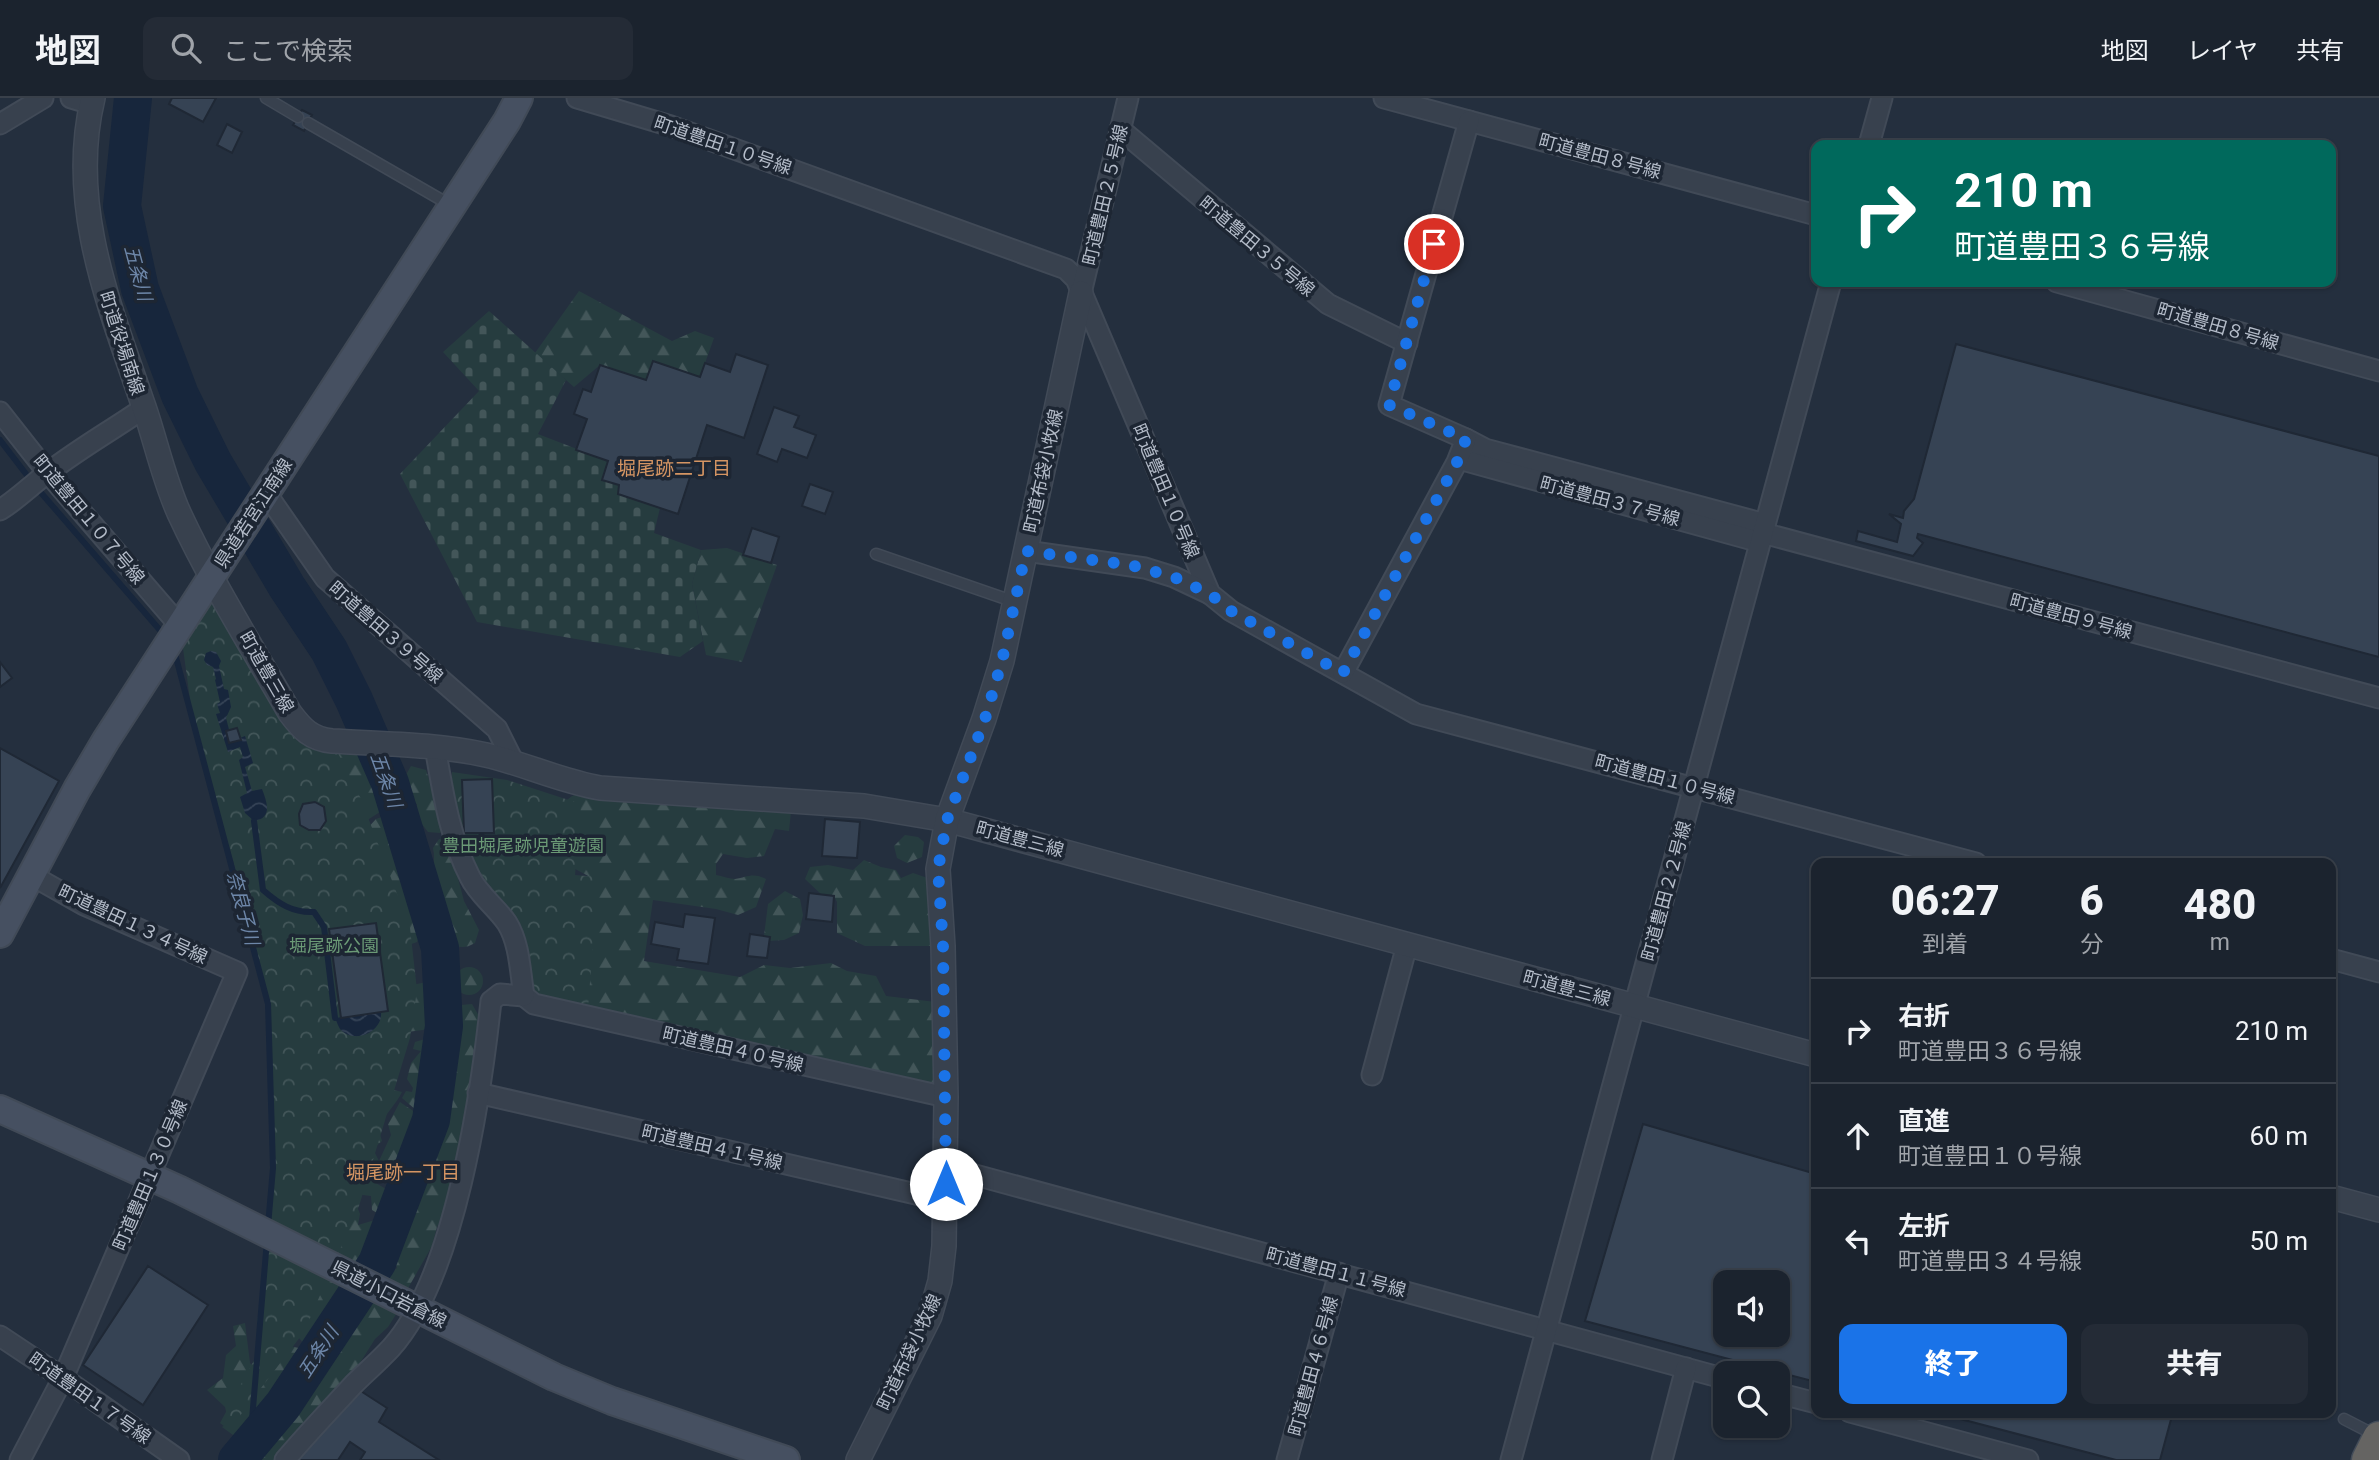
<!DOCTYPE html>
<html lang="ja">
<head>
<meta charset="utf-8">
<style>
  :root { --surface:#1b232e; --page:#242b36; --text:#f1f3f6; --muted:#a0a4aa; --line:#39404a; --accent:#1a73e8 }
  body { margin:0; font-family:Roboto,"Noto Sans JP",sans-serif; background:var(--page); color:var(--text); height:100vh; display:flex; flex-direction:column; font-size:26px; white-space:nowrap }
  * { box-sizing:border-box; margin:0 }
  p { font-size:23px; color:var(--muted) }
  .icon { flex:none; width:38px; height:38px; fill:none; stroke:currentColor; stroke-width:2; stroke-linecap:round; stroke-linejoin:round }
  .map { position:relative; flex:1; overflow:hidden }
  .sheet { position:absolute; left:1811px; top:760px; width:525px; height:560px; display:flex; flex-direction:column; background:var(--surface); border-radius:14px; box-shadow:0 2px 5px #0004,0 0 0 2px var(--line) }
  .sheet>* { flex:none }
  .banner { position:absolute; left:1811px; top:42px; width:525px; height:147px; border-radius:14px; box-shadow:0 2px 5px #0004,0 0 0 2px var(--line); background:#00695c; color:#fff; overflow:hidden }
  .controls { position:absolute; left:1713px; top:1172px; display:grid; gap:14px }
  .controls a { display:grid; place-items:center; width:77px; height:77px; border-radius:14px; background:var(--surface); box-shadow:0 2px 5px #0004,0 0 0 2px var(--line); font-size:35px }
  .pin { position:absolute; display:grid; place-items:center; width:60px; height:60px; color:#fff; margin:-30px; border:4px solid #fff; border-radius:50%; box-shadow:0 2px 7px #0007 }
  .me { position:absolute; width:77px; margin:-38px; rotate:0deg; stroke-linejoin:round; filter:drop-shadow(0 0 5px #0008) }
  .turn { display:flex; align-items:center; gap:24px; height:147px; padding:0 28px; font-size:32px }
  .turn .icon { width:91px; height:91px; stroke-width:2.5 }
  .turn b { display:block; font-size:49px; line-height:60px }
  .eta { display:flex; justify-content:space-evenly; align-items:center; height:119px; text-align:center }
  .eta b { font-size:42px; font-weight:800; line-height:49px }
  .action { display:flex; gap:14px; margin-top:auto; padding:14px 28px }
  .action a { flex:1; height:80px; border-radius:14px; background:var(--accent); color:#fff; font-size:28px; font-weight:800; line-height:80px; text-align:center }
  .action a+a { background:var(--page); color:var(--text) }
  ul { padding:0; list-style:none }
  li { display:flex; align-items:center; gap:21px; height:105px; padding:0 28px; border-top:2px solid var(--line) }
  li div { flex:1 }
  li b { display:block; font-size:26px }
  li em { font-style:normal }
  header { display:flex; align-items:center; gap:42px; box-sizing:border-box; height:98px; padding:0 35px; background:var(--surface); border-bottom:2px solid var(--line) }
  header strong { font-size:33px }
  nav { display:flex; gap:38px; margin-inline-start:auto; font-size:24px }
  .search { width:490px; height:63px; background:var(--page); display:flex; align-items:center; gap:18px; box-sizing:border-box; padding:0 24px; border-radius:14px; color:var(--muted); font-size:26px }
  .map>svg:first-child { display:block }
</style>
</head>
<body>
<header>
<strong>地図</strong>
<div class="search"><svg class="icon" aria-label="search" viewBox="0 0 24 24"><circle cx="10" cy="10" r="6"/><path d="M15 15l6 6"/></svg>ここで検索</div>
<nav><a>地図</a><a>レイヤ</a><a>共有</a></nav>
</header>
<div class="map">
<svg width="2379" height="1362" viewBox="0 0 2379 1362">
  <defs>
    <pattern id="forest-firs" width="22" height="20" patternUnits="userSpaceOnUse" patternTransform="scale(1.75)"><rect width="22" height="20" fill="#263c3f"/><path d="M5 1l3.5 6h-7zM16 11l3.5 6h-7z" fill="#435659"/></pattern>
    <pattern id="cemetery-stones" width="16" height="16" patternUnits="userSpaceOnUse" patternTransform="scale(1.75)"><rect width="16" height="16" fill="#263c3f"/><path d="M2 7V4a2 2 0 0 1 4 0v3zM10 15v-3a2 2 0 0 1 4 0v3z" fill="#435659"/></pattern>
    <pattern id="park-crowns" width="20" height="18" patternUnits="userSpaceOnUse" patternTransform="scale(1.75)"><rect width="20" height="18" fill="#263c3f"/><path d="M2 6a3 3 0 1 1 6 0M12 15a3 3 0 1 1 6 0" fill="none" stroke="#435659"/></pattern>
    <pattern id="water-waves" width="16" height="10" patternUnits="userSpaceOnUse" patternTransform="scale(1.75)"><rect width="16" height="10" fill="#17263c"/><path d="M0 5q4-4 8 0t8 0" fill="none" stroke="#364457"/></pattern>
  </defs>
  <rect width="100%" height="100%" fill="#242f3e"/>
  <g fill="url(#forest-firs)">
    <polygon points="579,193 672,243 695,233 714,240 700,279 653,263 646,282 600,267 574,289 535,255"/>
    <polygon points="727,450 777,467 742,564 706,557 692,486 701,452"/>
    <polygon points="343,650 362,654 374,664 374,681 388,695 391,707 361,726 325,659"/>
    <polygon points="411,668 426,672 444,727 440,735 428,734 415,717 417,706 410,704 402,696 403,682"/>
    <path d="M600,690L792,703L789,733L775,731L764,758L747,760L723,756L716,766V777C722,778 730,781 735,781C747,779 753,774 766,781L756,809L738,817L716,811L653,802L644,863L740,879L764,867L790,870L831,865L847,873L876,878L886,898L944,905L946,999L579,916L592,780L564,765L558,709L572,698Z"/>
    <path d="M390,716L395,725L392,741C402,752 398,756 404,766C413,782 424,787 415,807L424,821L417,844L403,849L365,733L376,721Z"/>
    <polygon points="905,737 918,739 924,744 922,759 907,765 897,760 894,748"/>
    <path d="M439,741L448,743L464,803L479,832L475,845C443,864 445,812 442,794L434,788C431,774 436,763 433,750Z"/>
    <polygon points="864,762 881,769 896,772 901,780 913,775 939,784 943,848 865,848 837,835 837,804 834,798 822,797 805,781 810,769 828,767 853,772"/>
    <polygon points="785,793 800,801 803,817 799,835 784,842 769,843 770,839 764,838 768,806"/>
    <circle cx="469" cy="883" r="14"/>
    <polygon points="432,883 439,909 446,918 447,932 439,940 445,952 419,997 427,1004 416,1012 402,1000 406,993 412,994 413,990 407,981 411,965 421,953 413,951 415,944 425,941 430,946 435,940 431,928 423,932 407,934 412,887"/>
    <path d="M472,906L486,930L449,1106L437,1129L432,1148L403,1199L400,1210L388,1229L375,1241L356,1271L274,1362H241L244,1347L269,1330L276,1309L291,1287L314,1271L347,1225L363,1217L369,1192L397,1170L393,1161L398,1136L407,1135C407,1111 409,1091 423,1071L419,1065L436,1032V1020L447,999L441,990L451,979C444,965 447,954 458,943L450,939L452,914L461,907Z"/>
    <path d="M382,989L402,994C395,1008 385,1016 378,1030L382,1043L373,1051L379,1063L391,1037L388,1026L400,1004L422,1019L418,1043L402,1083L395,1079L385,1085L379,1080L374,1084L386,1091L398,1088L406,1100L403,1109L394,1111L384,1119L372,1112L371,1098L355,1096Z"/>
    <path d="M353,1098L360,1116L358,1127L375,1122L385,1126C380,1151 378,1166 351,1174L331,1149Z"/>
    <polygon points="319,1164 354,1192 344,1221 321,1243 306,1248 292,1232 265,1243 257,1223 265,1191"/>
    <polygon points="245,1225 250,1265 260,1277 281,1246 303,1251 299,1270 288,1283 278,1303 270,1304 266,1322 247,1334 240,1342 222,1329 229,1325 225,1309 207,1292 223,1280 226,1257 236,1248 233,1228"/>
  </g>
  <polygon fill="url(#cemetery-stones)" points="489,213 566,282 538,336 608,363 602,382 619,387 619,396 660,410 654,435 701,452 692,486 703,543 680,559 477,524 400,376 479,293 443,254"/>
  <g fill="url(#park-crowns)">
    <polygon points="212,478 290,615 332,643 361,701 410,830 417,892 410,940 359,1108 304,1234 229,1332 220,1325 257,1257 273,1070 268,906 233,762 194,631 180,528"/>
    <polygon points="452,674 507,682 581,706 575,777 598,779 588,910 540,900 532,891 525,839 516,820 476,775 451,715"/>
  </g>
  <g fill="url(#water-waves)">
    <path d="M211,553L216,554L221,563L219,568L224,591L228,592L231,609L226,620L232,643L245,638L253,665L245,669L252,693L262,691C267,704 273,720 254,723L245,715L240,699L247,695L239,662L243,659L240,649L228,654L216,616L220,615L217,606L220,604L215,582L216,581L213,569L207,567L204,562L206,555Z"/>
    <path d="M381,914C383,934 354,947 340,931C338,928 337,924 335,920Z"/>
  </g>
  <g fill="none" stroke-linecap="round" stroke-linejoin="round">
    <g stroke="#17263c" stroke-width="6">
      <polyline points="0,342 36,389 165,538"/>
      <polyline points="174,552 268,906 273,1070 268,1128"/>
      <path d="M254,723L263,792C279,806 293,815 314,814L324,829L335,920"/>
      <polyline points="250,1346 267,1142"/>
    </g>
    <polyline stroke="#17263c" stroke-width="38" points="133,0 122,108 140,191 180,297 213,364 287,489 329,552 354,602 390,685 440,850 444,928 431,1022 377,1165 283,1307 237,1362"/>
  </g>
  <g fill="#364354" stroke="#1f2835" stroke-width="2" fill-rule="evenodd">
    <polygon points="172,0 216,0 203,24 169,6"/>
    <polygon points="302,12 312,17 304,33 293,27"/>
    <polygon points="227,26 242,34 232,55 217,47"/>
    <polygon points="1956,246 2379,358 2379,559 1918,436 1917,440 1923,445 1913,458 1856,443 1858,433 1897,444 1901,426 1889,416 1903,420 1904,413 1914,401"/>
    <polygon points="736,256 768,267 744,340 707,327 678,416 618,396 619,387 602,382 608,363 576,352 587,321 574,316 583,291 591,294 600,267 646,282 653,263 700,279 705,265 730,274"/>
    <polygon points="774,309 799,318 794,329 816,337 807,360 782,351 777,364 757,356"/>
    <polygon points="810,386 833,394 825,416 802,408"/>
    <polygon points="752,430 779,439 771,465 743,457"/>
    <polygon points="0,564 12,580 0,589"/>
    <polygon points="237,630 241,642 229,645 226,633"/>
    <polygon points="0,650 59,683 0,790"/>
    <polygon points="492,681 494,735 464,735 462,682"/>
    <polygon points="315,704 324,709 326,723 320,732 309,732 300,727 299,716 303,706"/>
    <polygon points="825,721 860,724 857,760 822,758"/>
    <polygon points="809,795 834,798 832,824 806,821"/>
    <polygon points="685,816 715,820 708,866 677,862 679,851 651,846 655,824 683,829"/>
    <polygon points="376,825 388,913 341,920 329,831"/>
    <polygon points="750,836 770,839 767,860 747,858"/>
    <path d="M1643,1026L1816,1076V1284L1585,1223ZM1726,1185H1778V1237H1726Z"/>
    <polygon points="148,1168 208,1207 143,1307 83,1267"/>
    <polygon points="356,1290 387,1310 379,1324 439,1362 360,1362 365,1354 350,1344 338,1362 297,1362"/>
    <polygon points="1934,1314 2173,1314 2160,1362 2116,1362"/>
  </g>
  <g fill="none" stroke-linecap="round" stroke-linejoin="round">
    <g stroke="#414a57" stroke-width="13">
      <g id="service">
        <polyline points="266,0 298,19"/>
        <polyline points="308,25 452,108"/>
        <polyline points="876,456 1015,504"/>
        <polyline points="2344,1321 2375,1337"/>
      </g>
    </g>
    <g stroke="#414a57" stroke-width="23">
      <g id="minor">
        <polyline points="71,0 91,6"/>
        <polyline points="577,0 671,28 1066,171 1076,181 1210,496 1231,513 1416,616 1976,765"/>
        <polyline points="1384,0 1816,117"/>
        <polyline points="0,26 43,0"/>
        <polyline points="1120,31 1328,206 1407,245"/>
        <polyline points="1869,47 1882,0"/>
        <polyline points="2057,184 2379,273"/>
        <polyline points="1081,195 1128,0"/>
        <polyline points="0,314 48,375 180,528"/>
        <polyline points="1466,341 1485,351 1765,426"/>
        <polyline points="1459,361 1760,444"/>
        <polyline points="266,395 325,480 497,631 514,665"/>
        <path d="M0,412C13,404 23,395 35,385C68,357 108,335 144,310"/>
        <polyline points="1763,435 2379,600"/>
        <polyline points="1026,453 1145,470 1174,479 1210,496"/>
        <polyline points="1343,575 1457,364 1466,341 1389,307 1469,23"/>
        <polyline points="2331,861 2379,874"/>
        <polyline points="524,898 534,906 946,999"/>
        <polyline points="1372,977 1407,847"/>
        <polyline points="478,995 946,1103"/>
        <polyline points="946,1069 1726,1281"/>
        <polyline points="0,1238 63,1280 179,1362"/>
        <polyline points="1778,1295 1816,1305"/>
        <polyline points="1850,1314 2028,1362"/>
        <polyline points="20,1362 63,1280 237,874 84,807 31,777"/>
        <path d="M285,1362C307,1336 330,1312 353,1287C365,1275 379,1263 391,1250C455,1179 481,997 491,903L500,896L524,898C520,874 520,846 507,825C496,809 478,796 470,779C449,738 443,694 435,649"/>
        <polyline points="1287,1362 1339,1175"/>
        <polyline points="1511,1362 1831,184"/>
        <polyline points="1662,1362 1686,1270"/>
      </g>
    </g>
    <g stroke="#414a57" stroke-width="26">
      <g id="tertiary">
        <path d="M93,0C67,107 110,209 144,309C156,344 164,382 179,415C211,484 252,549 290,615C302,631 311,641 332,643C383,646 436,646 486,657C525,666 560,683 600,690L864,708L947,722L1816,957"/>
        <polyline points="2331,1099 2379,1112"/>
        <polyline points="858,1362 930,1218 940,1183 944,1148 946,999 943,848 938,771 947,722 984,621 1002,563 1081,195"/>
      </g>
    </g>
    <g stroke="#414a57" stroke-width="30">
      <g id="secondary">
        <polyline points="0,836 77,691 106,642 452,108 507,23 519,0"/>
        <polyline points="0,1011 180,1092 554,1279 612,1303 786,1362"/>
      </g>
    </g>
    <g stroke="#434c59" stroke-width="35">
      <polyline id="trunk" points="2368,1362 2379,1340"/>
    </g>
    <use href="#service" stroke="#38414e" stroke-width="10"/>
    <use href="#minor" stroke="#38414e" stroke-width="19"/>
    <use href="#tertiary" stroke="#38414e" stroke-width="23"/>
    <use href="#secondary" stroke="#465061" stroke-width="26"/>
    <use href="#trunk" stroke="#656462" stroke-width="32"/>
  </g>
  <g fill="none" stroke-linecap="round" stroke-linejoin="round">
    <polyline stroke="#1a73e8" stroke-width="12" stroke-dasharray="0 21.6" points="946,1086 943,848 938,771 947,722 985,621 1002,563 1026,453 1130,467 1174,479 1210,496 1231,513 1343,575 1457,364 1466,341 1389,307 1434,146"/>
  </g>
  <g text-anchor="middle" dominant-baseline="central" stroke-width="7" stroke-linejoin="round" paint-order="stroke">
    <g font-size="18" fill="#b4bcc9" stroke="#1d2633">
      <text transform="translate(723 47) rotate(19)">町道豊田１０号線</text>
      <text transform="translate(1600 58) rotate(15)">町道豊田８号線</text>
      <text transform="translate(1105 97) rotate(-77)">町道豊田２５号線</text>
      <text transform="translate(1257 148) rotate(40)">町道豊田３５号線</text>
      <text transform="translate(2218 228) rotate(16)">町道豊田８号線</text>
      <text transform="translate(122 245) rotate(72)">町道役場南線</text>
      <text transform="translate(1043 373) rotate(-78)">町道布袋小牧線</text>
      <text transform="translate(1166 393) rotate(67)">町道豊田１０号線</text>
      <text transform="translate(1610 403) rotate(15)">町道豊田３７号線</text>
      <text transform="translate(253 415) rotate(-57)">県道若宮江南線</text>
      <text transform="translate(89 421) rotate(50)">町道豊田１０７号線</text>
      <text transform="translate(2071 518) rotate(15)">町道豊田９号線</text>
      <text transform="translate(386 534) rotate(41)">町道豊田３９号線</text>
      <text transform="translate(267 574) rotate(60)">町道豊三線</text>
      <text transform="translate(1665 681) rotate(15)">町道豊田１０号線</text>
      <text transform="translate(1020 741) rotate(15)">町道豊三線</text>
      <text transform="translate(1666 793) rotate(-75)">町道豊田２２号線</text>
      <text transform="translate(133 826) rotate(25)">町道豊田１３４号線</text>
      <text transform="translate(1567 890) rotate(15)">町道豊三線</text>
      <text transform="translate(733 951) rotate(13)">町道豊田４０号線</text>
      <text transform="translate(712 1049) rotate(13)">町道豊田４１号線</text>
      <text transform="translate(150 1077) rotate(-67)">町道豊田１３０号線</text>
      <text transform="translate(1336 1174) rotate(15)">町道豊田１１号線</text>
      <text transform="translate(389 1196) rotate(27)">県道小口岩倉線</text>
      <text transform="translate(909 1254) rotate(-65)">町道布袋小牧線</text>
      <text transform="translate(1313 1268) rotate(-75)">町道豊田４６号線</text>
      <text transform="translate(90 1300) rotate(35)">町道豊田１７号線</text>
    </g>
    <g font-size="18" fill="#6b9a76" stroke="#1d2633">
      <text x="523" y="747">豊田堀尾跡児童遊園</text>
      <text x="334" y="847">堀尾跡公園</text>
    </g>
    <g font-size="19" font-style="italic" fill="#6d86a8" stroke="#1d2633">
      <text transform="translate(138 175) rotate(75)">五条川</text>
      <text transform="translate(386 682) rotate(70)">五条川</text>
      <text transform="translate(243 810) rotate(75)">奈良子川</text>
      <text transform="translate(318 1254) rotate(-57)">五条川</text>
    </g>
    <g font-size="19" fill="#d59563" stroke="#1d2633">
      <text x="674" y="370">堀尾跡二丁目</text>
      <text x="403" y="1074">堀尾跡一丁目</text>
    </g>
  </g>
</svg>
<div class="controls">
<a><svg class="icon" aria-label="sound" viewBox="0 0 24 24"><path d="M4 9h4l5-4v14l-5-4H4zM17 9q2 3 0 6"/></svg></a>
<a><svg class="icon" aria-label="search" viewBox="0 0 24 24"><circle cx="10" cy="10" r="6"/><path d="M15 15l6 6"/></svg></a>
</div>
<div class="pin" style="left:1434px;top:146px;background:#d93025"><svg class="icon" aria-label="arrive" viewBox="0 0 24 24"><path d="M6 21V4h12l-3 4 3 4H6"/></svg></div>
<svg class="me" style="left:946px;top:1086px" viewBox="-20 -20 40 40"><circle r="19" fill="#fff"/><path d="M0-13L10 11 0 6-10 11z" fill="#1a73e8"/></svg>
<div class="banner">
<div class="turn"><svg class="icon" aria-label="right" viewBox="0 0 24 24"><path d="M7 20v-9h11M14 6l5 5-5 5"/></svg><div><b>210 m</b>町道豊田３６号線</div></div>
</div>
<section class="sheet">
<div class="eta">
<div><b>06:27</b><p>到着</p></div>
<div><b>6</b><p>分</p></div>
<div><b>480</b><p>m</p></div>
</div>
<ul>
<li><svg class="icon" aria-label="right" viewBox="0 0 24 24"><path d="M7 20v-9h11M14 6l5 5-5 5"/></svg><div><b>右折</b><p>町道豊田３６号線</p></div><em>210 m</em></li>
<li><svg class="icon" aria-label="ahead" viewBox="0 0 24 24"><path d="M12 20V5M6 11l6-6 6 6"/></svg><div><b>直進</b><p>町道豊田１０号線</p></div><em>60 m</em></li>
<li><svg class="icon" aria-label="left" viewBox="0 0 24 24"><path d="M17 20v-9H6M10 6l-5 5 5 5"/></svg><div><b>左折</b><p>町道豊田３４号線</p></div><em>50 m</em></li>
</ul>
<div class="action"><a>終了</a><a>共有</a></div>
</section>
</div>
</body>
</html>
